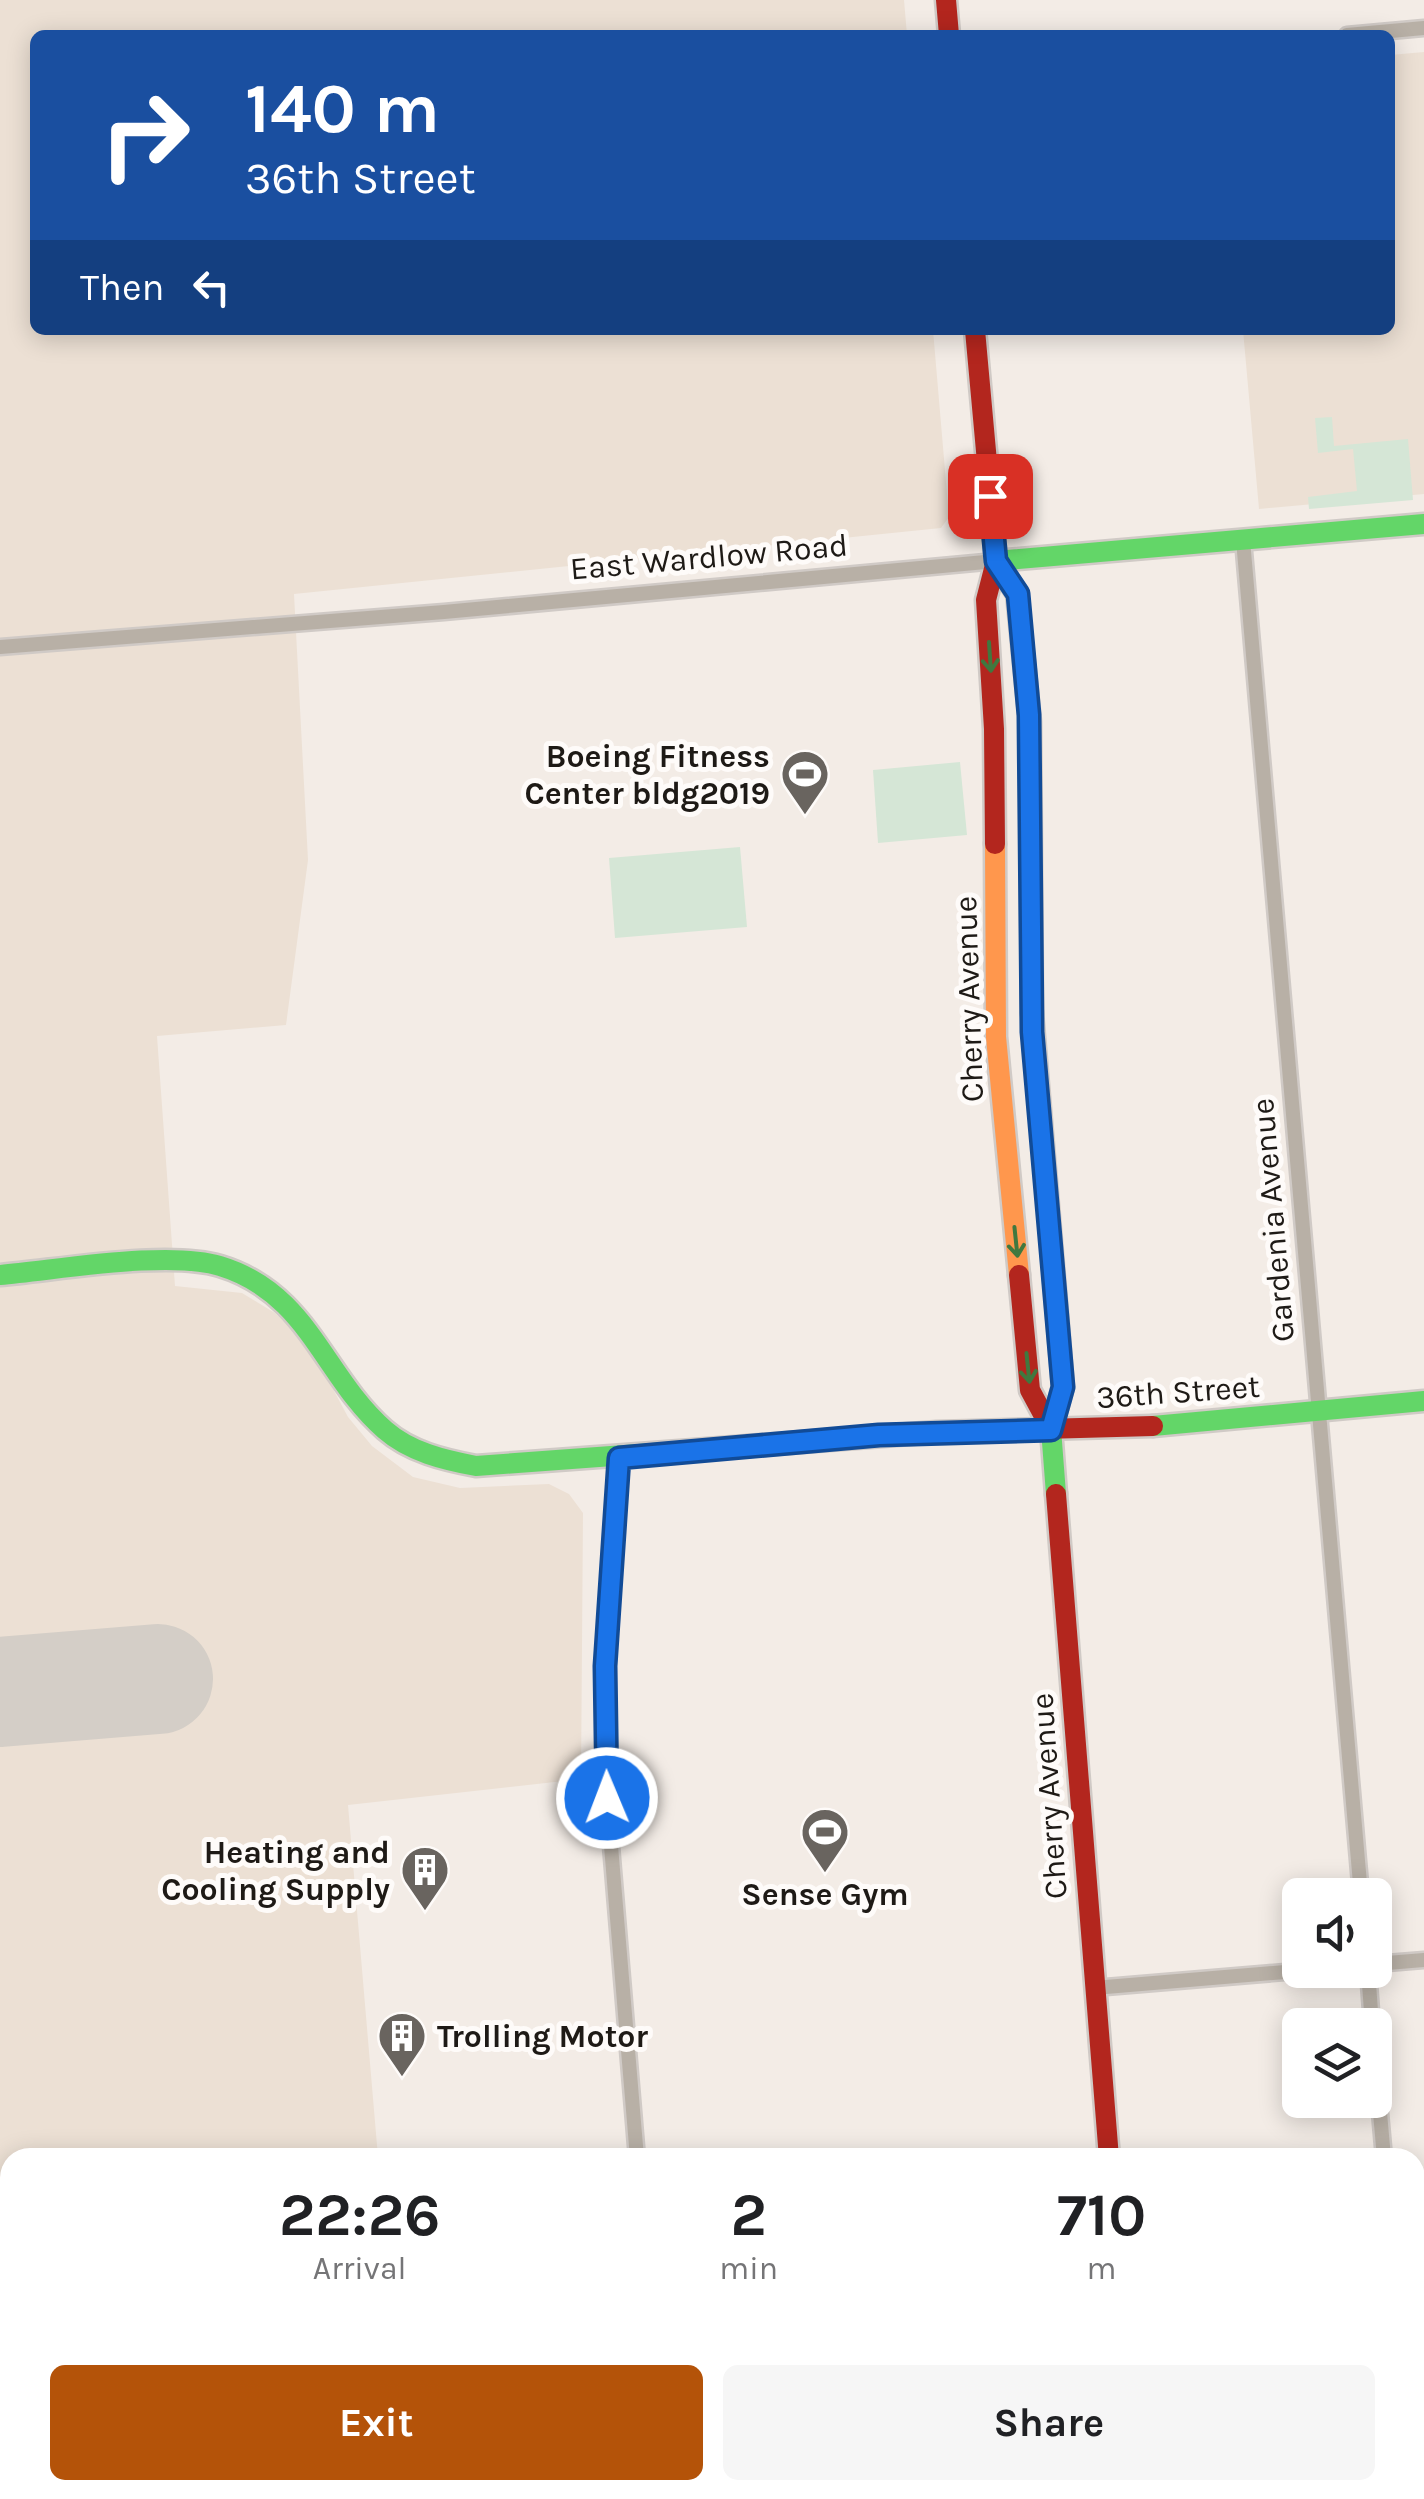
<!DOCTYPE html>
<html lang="en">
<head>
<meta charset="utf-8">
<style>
  :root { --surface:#fff; --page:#f6f6f6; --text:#202124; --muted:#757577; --accent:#b45309 }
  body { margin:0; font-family:Karla,sans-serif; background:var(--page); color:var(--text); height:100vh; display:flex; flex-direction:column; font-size:38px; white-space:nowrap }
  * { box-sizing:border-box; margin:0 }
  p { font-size:32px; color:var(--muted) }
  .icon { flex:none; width:55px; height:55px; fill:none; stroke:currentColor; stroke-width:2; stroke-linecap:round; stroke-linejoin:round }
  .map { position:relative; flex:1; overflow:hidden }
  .panel { position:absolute; left:0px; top:2148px; width:1425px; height:352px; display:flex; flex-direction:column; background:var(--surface); border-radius:30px 30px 0 0; box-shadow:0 5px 25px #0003 }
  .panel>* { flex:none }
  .banner { position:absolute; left:30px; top:30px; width:1365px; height:305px; border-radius:15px; box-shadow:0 5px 25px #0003; background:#1a4fa0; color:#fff; overflow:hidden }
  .tools { position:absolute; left:1282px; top:1878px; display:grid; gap:20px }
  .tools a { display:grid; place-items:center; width:110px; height:110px; border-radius:15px; background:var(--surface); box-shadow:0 5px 25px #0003; font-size:50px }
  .pin { position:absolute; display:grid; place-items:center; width:85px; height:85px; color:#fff; margin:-42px; border-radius:20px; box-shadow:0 5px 15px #0006 }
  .me { position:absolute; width:110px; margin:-55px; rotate:359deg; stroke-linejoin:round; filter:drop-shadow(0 0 8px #0008) }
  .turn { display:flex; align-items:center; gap:35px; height:210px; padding:0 50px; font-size:45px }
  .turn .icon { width:130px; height:130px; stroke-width:2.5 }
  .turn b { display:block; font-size:70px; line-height:85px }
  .then { display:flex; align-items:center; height:95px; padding:0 50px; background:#0003; gap:20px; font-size:38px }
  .eta { display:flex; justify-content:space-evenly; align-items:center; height:170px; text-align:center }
  .eta b { font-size:60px; font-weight:700; line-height:70px }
  .action { display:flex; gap:20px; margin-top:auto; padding:20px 50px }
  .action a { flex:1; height:115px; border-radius:15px; background:var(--accent); color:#fff; font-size:40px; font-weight:700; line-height:115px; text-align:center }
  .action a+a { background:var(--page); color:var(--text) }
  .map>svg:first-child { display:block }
</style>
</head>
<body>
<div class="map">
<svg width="1424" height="2499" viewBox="0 0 1424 2499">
  <rect width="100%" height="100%" fill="#f3ece6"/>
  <g fill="#ece0d4">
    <polygon points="0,0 904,0 907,35 35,35 35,330 933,330 949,517 941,528 294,594 308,860 286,1025 157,1036 175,1286 242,1293 275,1313 310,1346 348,1417 372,1446 413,1477 460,1488 549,1484 569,1494 583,1513 581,1779 348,1805 378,2157 10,2158 10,2490 406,2490 407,2499 0,2499"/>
    <polygon points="1424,52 1424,494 1259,509 1243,330 1390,330 1390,55"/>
  </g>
  <g fill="#d5e6d6">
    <polygon points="1332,417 1334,446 1408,439 1413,500 1309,509 1308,497 1357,491 1353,449 1318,453 1315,418"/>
    <polygon points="960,762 967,835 878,843 873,770"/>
    <polygon points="740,847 747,927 615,938 609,858"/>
  </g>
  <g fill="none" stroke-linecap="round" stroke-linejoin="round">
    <polyline stroke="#d4cec7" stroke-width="45" points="0,2244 10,2243"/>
    <polyline stroke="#d4cec7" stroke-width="110" points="0,1692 158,1679"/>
    <g stroke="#d0cac6" stroke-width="19">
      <g id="street">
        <polyline points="1347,35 1424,28"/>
        <polyline points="1243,540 1361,1895"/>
        <polyline points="0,647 444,612 996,561"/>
        <polyline points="619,1457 605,1666 607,1798 637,2158"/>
        <polyline points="1375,1964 1424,1960"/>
        <polyline points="1368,1970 1372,2025"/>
        <polyline points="1094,1988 1309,1970"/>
        <polyline points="1375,2056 1384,2158"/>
        <polyline points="664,2490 665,2499"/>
        <polyline points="1412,2490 1412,2499"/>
      </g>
    </g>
    <g stroke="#d0cac6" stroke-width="25">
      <g id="fast">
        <polyline points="996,561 1424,524"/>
        <polyline points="1032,1013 1063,1387 1051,1429 1056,1494"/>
        <path d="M0,1275C58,1270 168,1250 220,1266C309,1293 323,1376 385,1430C410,1452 444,1460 476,1466L748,1446"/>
        <polyline points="1153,1426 1424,1401"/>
      </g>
    </g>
    <g stroke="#d0cac6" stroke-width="25">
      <polyline id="slow" points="995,844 996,1037 1019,1275"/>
    </g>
    <g stroke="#d0cac6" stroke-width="25">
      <g id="jam">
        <polyline points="946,0 949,35"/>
        <polyline points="975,330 996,561 986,600 994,729 995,844"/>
        <polyline points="996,561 1017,594 1030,722 1032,1013"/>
        <polyline points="1019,1275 1030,1390 1051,1429"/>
        <polyline points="748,1446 937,1432 1153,1426"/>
        <polyline points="1056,1494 1109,2158"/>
        <polyline points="1140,2490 1141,2499"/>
      </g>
    </g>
    <use href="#street" stroke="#b8b0a6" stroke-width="14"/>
    <use href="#fast" stroke="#63d668" stroke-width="20"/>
    <use href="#slow" stroke="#ff974d" stroke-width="20"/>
    <use href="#jam" stroke="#b3261e" stroke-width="20"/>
  </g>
  <defs><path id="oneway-shaft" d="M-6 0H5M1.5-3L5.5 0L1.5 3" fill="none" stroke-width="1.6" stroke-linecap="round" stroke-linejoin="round" transform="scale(2.5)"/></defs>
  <g stroke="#40783f">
    <use href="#oneway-shaft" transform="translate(990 657) rotate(86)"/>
    <use href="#oneway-shaft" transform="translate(1016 1242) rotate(84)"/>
    <use href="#oneway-shaft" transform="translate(1028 1368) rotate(84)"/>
  </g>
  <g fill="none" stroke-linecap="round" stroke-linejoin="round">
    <g stroke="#114b97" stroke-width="25">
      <polyline id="route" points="607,1798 605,1666 619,1458 879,1435 1051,1430 1063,1387 1032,1032 1029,715 1018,594 996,561 990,496"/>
    </g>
    <use href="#route" stroke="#1a73e8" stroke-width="18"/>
  </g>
  <defs>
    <g id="stadium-pin" transform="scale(2.5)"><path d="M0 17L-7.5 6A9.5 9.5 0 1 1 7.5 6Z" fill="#69645f" stroke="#fefbf9"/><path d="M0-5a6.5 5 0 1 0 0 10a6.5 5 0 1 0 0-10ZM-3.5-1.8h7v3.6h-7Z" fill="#fff"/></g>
    <g id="building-pin" transform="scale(2.5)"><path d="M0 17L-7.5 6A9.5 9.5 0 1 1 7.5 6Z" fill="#69645f" stroke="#fefbf9"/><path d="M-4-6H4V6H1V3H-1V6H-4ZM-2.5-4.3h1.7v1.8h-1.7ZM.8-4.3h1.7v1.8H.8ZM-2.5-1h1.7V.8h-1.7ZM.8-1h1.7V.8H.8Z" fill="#fff"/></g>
  </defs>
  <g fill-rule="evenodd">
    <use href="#stadium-pin" x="805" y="774"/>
    <use href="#stadium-pin" x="825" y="1832"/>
    <use href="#building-pin" x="425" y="1870"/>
    <use href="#building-pin" x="402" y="2036"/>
  </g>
  <g text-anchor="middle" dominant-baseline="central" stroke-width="10" stroke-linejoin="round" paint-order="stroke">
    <g font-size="32" fill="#1e1a16" stroke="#fefbf9">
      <text transform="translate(709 557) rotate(-5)">East Wardlow Road</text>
      <text transform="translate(969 999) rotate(-92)">Cherry Avenue</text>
      <text transform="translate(1273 1220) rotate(-95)">Gardenia Avenue</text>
      <text transform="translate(1178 1392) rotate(-4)">36th Street</text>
      <text transform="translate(1049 1796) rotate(-94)">Cherry Avenue</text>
    </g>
    <g font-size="32" font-weight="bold" fill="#1e1a16" stroke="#fefbf9" text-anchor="end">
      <text x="770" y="756">Boeing Fitness<tspan x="770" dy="37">Center bldg2019</tspan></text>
      <text x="390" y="1852">Heating and<tspan x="390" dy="37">Cooling Supply</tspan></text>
      <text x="825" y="1894" text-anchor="middle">Sense Gym</text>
      <text x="437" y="2036" text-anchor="start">Trolling Motor</text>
    </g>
  </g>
</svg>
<div class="tools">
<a><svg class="icon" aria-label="sound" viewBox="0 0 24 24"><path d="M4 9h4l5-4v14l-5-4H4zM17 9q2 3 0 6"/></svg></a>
<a><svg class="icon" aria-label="layers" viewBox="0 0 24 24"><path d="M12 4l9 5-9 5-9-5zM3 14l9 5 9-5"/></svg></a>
</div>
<div class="pin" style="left:990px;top:496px;background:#d93025"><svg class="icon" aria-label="arrive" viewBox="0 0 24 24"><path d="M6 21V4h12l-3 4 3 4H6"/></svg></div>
<svg class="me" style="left:607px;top:1798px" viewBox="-20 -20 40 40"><circle r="17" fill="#1a73e8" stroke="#fff" stroke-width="3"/><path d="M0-11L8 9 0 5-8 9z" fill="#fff"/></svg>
<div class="banner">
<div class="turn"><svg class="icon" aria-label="right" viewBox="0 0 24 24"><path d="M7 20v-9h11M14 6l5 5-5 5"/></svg><div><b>140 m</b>36th Street</div></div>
<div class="then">Then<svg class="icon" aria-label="left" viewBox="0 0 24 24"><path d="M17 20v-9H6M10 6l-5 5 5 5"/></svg></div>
</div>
<section class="panel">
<div class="eta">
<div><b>22:26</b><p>Arrival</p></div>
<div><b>2</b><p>min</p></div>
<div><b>710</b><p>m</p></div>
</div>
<div class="action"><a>Exit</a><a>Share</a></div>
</section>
</div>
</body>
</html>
